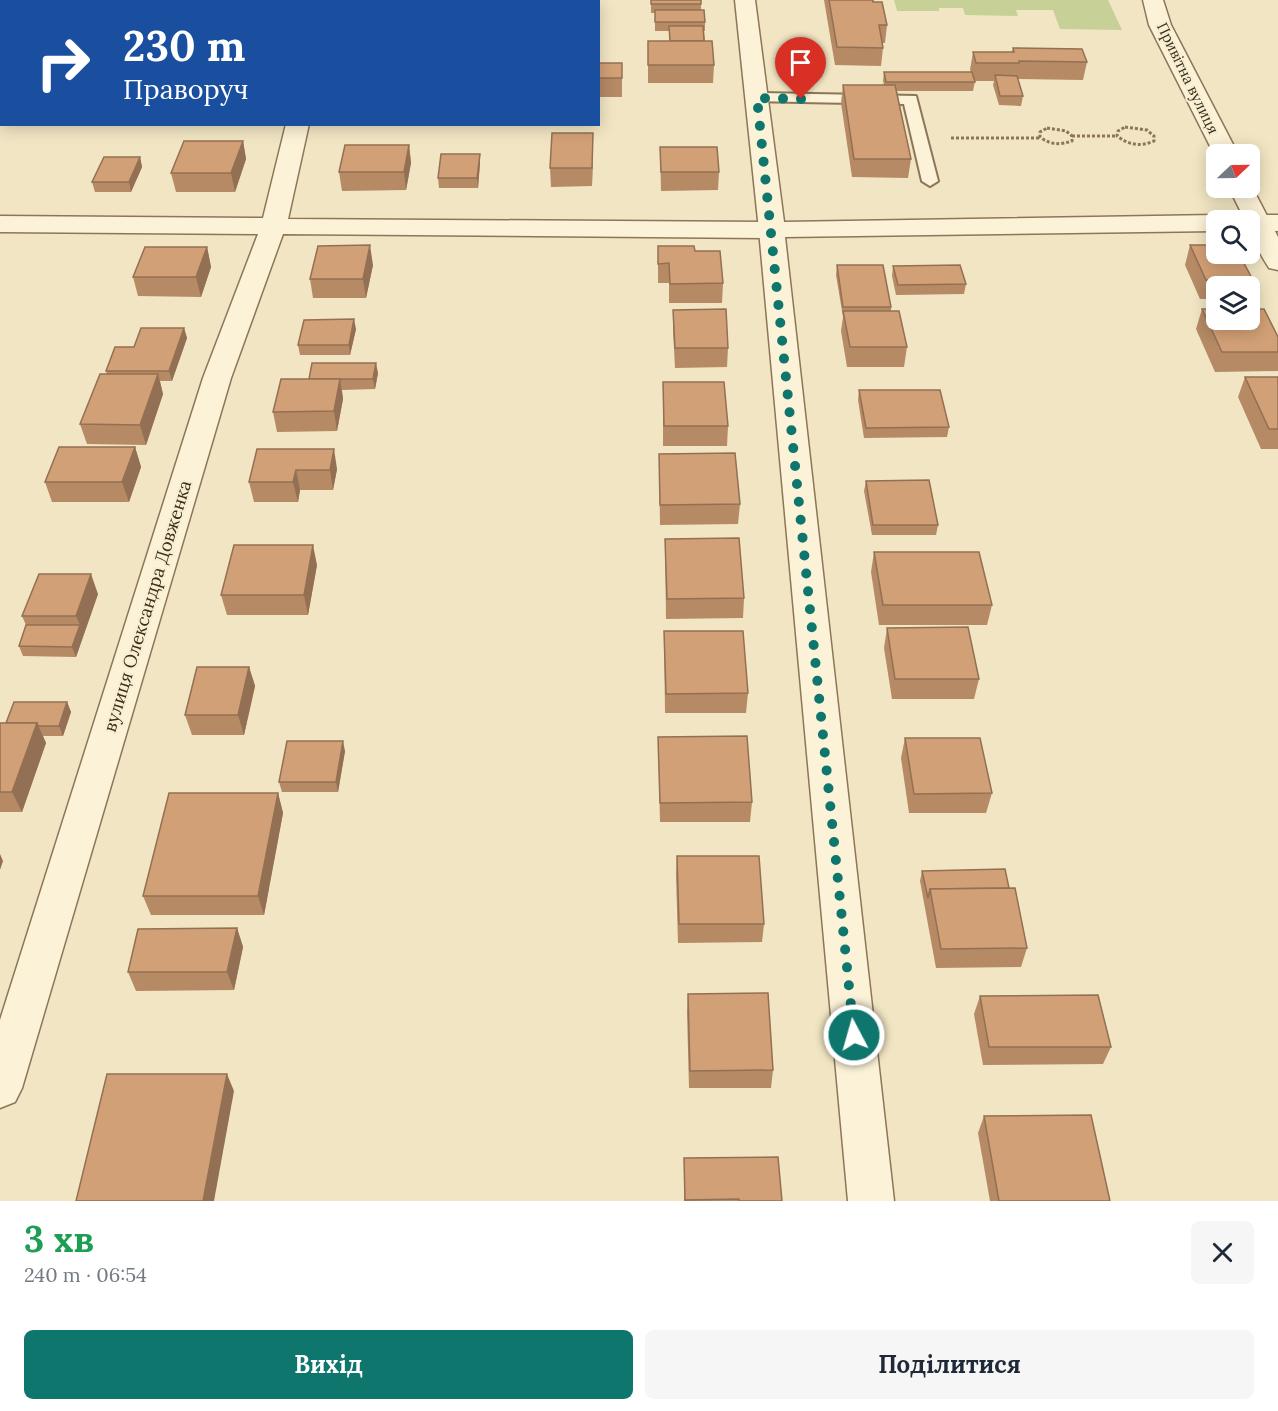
<!DOCTYPE html>
<html lang="uk">
<head>
<meta charset="utf-8">
<style>
  :root { --surface:#fff; --page:#f6f6f7; --text:#1f2937; --muted:#747a83; --accent:#0f766e }
  body { margin:0; font-family:Lora,serif; background:var(--page); color:var(--text); height:100vh; display:flex; flex-direction:column; font-size:22px; white-space:nowrap }
  * { box-sizing:border-box; margin:0 }
  p { font-size:20px; color:var(--muted) }
  .icon { flex:none; width:33px; height:33px; fill:none; stroke:currentColor; stroke-width:2; stroke-linecap:round; stroke-linejoin:round }
  .map { position:relative; height:1201px; overflow:hidden }
  .details { display:flex; flex-direction:column; background:var(--surface); flex:1 }
  .details>* { flex:none }
  .guide { position:absolute; left:0px; top:0px; width:600px; height:126px; box-shadow:0 3px 15px #0003; background:#1a4fa0; color:#fff; overflow:hidden }
  .needle { width:39px; rotate:68deg }
  .fabs { position:absolute; left:1206px; top:144px; display:grid; gap:12px }
  .fabs a { display:grid; place-items:center; width:54px; height:54px; border-radius:9px; background:var(--surface); box-shadow:0 3px 15px #0003; font-size:30px }
  .pin { position:absolute; display:grid; place-items:center; width:51px; height:51px; color:#fff; margin:-62px -26px; border-radius:50% 50% 50% 0; rotate:-45deg; box-shadow:0 0 6px #0007 }
  .pin .icon { rotate:45deg }
  .me { position:absolute; width:66px; margin:-33px; rotate:354deg; stroke-linejoin:round; filter:drop-shadow(0 0 4px #0008) }
  .turn { display:flex; align-items:center; gap:21px; height:126px; padding:0 24px; font-size:27px }
  .turn .icon { width:78px; height:78px; stroke-width:2.5 }
  .turn b { display:block; font-size:42px; line-height:51px }
  .round { display:grid; place-items:center; flex:none; width:63px; height:63px; border-radius:9px; background:var(--page) }
  .head { display:flex; align-items:center; justify-content:space-between; height:102px; padding:0 24px }
  h1 { font-size:36px; font-weight:700; line-height:45px; color:#1e9e55 }
  .action { display:flex; gap:12px; margin-top:auto; padding:12px 24px }
  .action a { flex:1; height:69px; border-radius:9px; background:var(--accent); color:#fff; font-size:24px; font-weight:700; line-height:69px; text-align:center }
  .action a+a { background:var(--page); color:var(--text) }
  .map>svg:first-child { display:block }
</style>
</head>
<body>
<div class="map">
<svg width="1278" height="1201" viewBox="0 0 1278 1201">
  <rect width="100%" height="100%" fill="#f1e5c3"/>
  <polygon fill="#c7d096" points="894,0 1108,0 1122,30 1060,29 1053,10 1016,10 1018,16 965,15 963,8 939,8 939,11 897,11"/>
  <g fill="none" stroke-linecap="round" stroke-linejoin="round">
    <g stroke="#8d7658" stroke-width="4">
      <polygon id="service" points="757,93 916,96 938,181 930,186 922,181 904,104 752,101 749,98 752,95"/>
    </g>
    <g stroke="#8d7658" stroke-width="3">
      <g id="minor">
        <polygon points="318,0 338,0 317,2"/>
        <polygon points="1143,0 1163,0 1171,25 1238,154 1216,154 1216,157 1214,154 1149,25"/>
        <polygon points="286,124 309,124 288,219 772,222 781,225 785,230 781,235 772,238 283,234 231,378 22,1088 15,1102 0,1108 0,1020 203,378 258,234 0,232 0,216 263,218"/>
        <path d="M1250,183L1278,237V270L1269,268C1260,254 1250,236 1250,220H1245L1229,188H1250Z"/>
      </g>
    </g>
    <g stroke="#8d7658" stroke-width="3">
      <g id="tertiary">
        <polygon points="735,0 755,0 784,222 1216,215 1227,220 1216,220 1216,231 785,237 894,1201 848,1201 759,230"/>
        <polygon points="1250,215 1278,215 1278,231 1250,230 1250,220 1239,220"/>
      </g>
    </g>
    <g stroke="#8d7658" stroke-width="3" stroke-dasharray="3 2" stroke-linecap="butt">
      <path d="M1125,127L1147,130L1154,136V141C1140,147 1129,145 1117,136L1118,131Z"/>
      <path d="M1047,128L1066,131L1072,136V141C1060,145 1050,145 1040,137V132Z"/>
      <polyline points="1072,136 1117,136"/>
      <polyline points="951,138 1041,138"/>
    </g>
    <use href="#service" fill="#fbf2d7" fill-rule="evenodd"/>
    <use href="#minor" fill="#fbf2d7" fill-rule="evenodd"/>
    <use href="#tertiary" fill="#fbf2d7" fill-rule="evenodd"/>
  </g>
  <g fill="#b58a65">
    <polygon points="651,0 701,0 701,10 705,22 705,31 704,31 705,41 714,65 713,83 648,83 648,41 670,41 669,31 655,31 655,13 651,13"/>
    <polygon points="824,0 873,0 887,25 885,43 882,43 883,48 881,66 835,65"/>
    <polygon points="1013,48 1087,62 1083,80 1018,79 1023,96 1021,106 999,105 993,85 994,81 975,81 973,91 897,91 911,159 908,178 852,177 841,103 843,85 884,85 883,81 884,72 971,72 970,70 973,52 1012,52"/>
    <rect x="598" y="63" width="24" height="34"/>
    <polygon points="593,133 592,186 551,187 550,168"/>
    <polygon points="243,141 246,159 235,192 176,192 171,173"/>
    <polygon points="409,145 411,163 406,190 342,191 339,172"/>
    <polygon points="660,147 719,172 718,190 661,191"/>
    <polygon points="480,154 480,163 478,188 439,188 438,178"/>
    <polygon points="140,157 142,167 131,192 95,192 92,182"/>
    <polygon points="1190,245 1253,280 1250,289 1250,286 1216,286 1216,299 1200,299 1185,265"/>
    <polygon points="658,246 695,251 723,283 722,303 669,303 669,283 658,283"/>
    <polygon points="207,247 211,267 201,297 138,296 133,277"/>
    <polygon points="373,265 366,298 313,298 310,279"/>
    <polygon points="837,265 891,307 891,311 907,347 904,367 847,367 841,331 843,317 836,275"/>
    <polygon points="893,266 966,284 964,294 896,295 892,276"/>
    <polygon points="1202,309 1278,337 1278,371 1215,372 1196,329"/>
    <polygon points="673,310 728,348 727,367 675,368 673,329"/>
    <polygon points="184,328 187,338 172,381 160,381 163,394 146,445 87,444 80,424 107,374 106,371 134,347"/>
    <polygon points="356,329 350,355 300,355 298,345"/>
    <polygon points="378,373 375,389 342,390 343,399 337,431 277,432 273,412 309,379"/>
    <polygon points="1245,377 1278,377 1278,449 1261,449 1238,397"/>
    <polygon points="663,382 728,426 727,446 663,446"/>
    <polygon points="859,390 949,427 947,437 864,438 858,400"/>
    <polygon points="135,447 141,467 129,502 52,502 45,482"/>
    <polygon points="257,449 337,469 333,490 300,490 298,502 254,502 249,482"/>
    <polygon points="659,454 740,504 738,524 660,525"/>
    <polygon points="866,481 938,525 936,535 872,535 864,491"/>
    <polygon points="665,539 744,598 743,618 666,619"/>
    <polygon points="874,552 992,605 987,625 879,625 871,572"/>
    <polygon points="317,565 308,615 227,615 221,595"/>
    <polygon points="98,594 76,657 23,656 19,646 26,625 22,616"/>
    <polygon points="887,628 979,679 974,699 892,699 884,648"/>
    <polygon points="664,631 748,693 746,713 665,713"/>
    <polygon points="249,667 255,686 244,735 192,735 185,715"/>
    <polygon points="67,702 71,712 63,736 43,736 46,743 22,812 0,812 0,723 6,723"/>
    <polygon points="658,737 752,802 750,822 660,822"/>
    <polygon points="905,738 992,793 986,813 909,813 901,758"/>
    <polygon points="345,751 338,792 282,792 279,782"/>
    <polygon points="278,793 283,813 264,915 151,915 143,896"/>
    <polygon points="677,856 764,924 762,942 678,943 676,875"/>
    <polygon points="922,871 1009,888 1027,948 1021,967 936,968 920,881"/>
    <polygon points="237,928 243,947 234,990 136,991 128,972"/>
    <polygon points="688,994 773,1070 771,1088 689,1088 687,1012"/>
    <polygon points="980,996 1111,1047 1103,1064 983,1065 974,1014"/>
    <polygon points="984,1116 1110,1201 990,1201 978,1133"/>
    <polygon points="684,1158 782,1201 684,1201"/>
  </g>
  <g fill="#937053">
    <polygon points="2,24 2,50 0,45 0,26"/>
    <polygon points="593,133 593,151 592,186 592,168"/>
    <polygon points="243,141 246,159 235,192 231,173"/>
    <polygon points="409,145 411,163 406,190 404,172"/>
    <polygon points="480,154 480,163 478,188 477,178"/>
    <polygon points="140,157 142,167 131,192 129,182"/>
    <polygon points="370,245 373,265 366,298 363,279"/>
    <polygon points="207,247 211,267 201,297 196,277"/>
    <polygon points="354,319 356,329 350,355 349,345"/>
    <polygon points="184,328 187,338 172,381 169,371"/>
    <polygon points="376,363 378,373 375,389 373,379"/>
    <polygon points="158,374 163,394 146,445 140,425"/>
    <polygon points="340,379 343,399 337,431 334,411"/>
    <polygon points="135,447 141,467 129,502 122,482"/>
    <polygon points="334,449 337,469 333,490 330,470"/>
    <polygon points="296,470 300,490 298,502 293,482"/>
    <polygon points="313,545 317,565 308,615 304,595"/>
    <polygon points="91,574 98,594 76,657 72,647 80,625 76,616"/>
    <polygon points="249,667 255,686 244,735 238,715"/>
    <polygon points="67,702 71,712 63,736 59,726"/>
    <polygon points="37,723 46,743 22,812 12,792"/>
    <polygon points="343,741 345,751 338,792 336,782"/>
    <polygon points="278,793 283,813 264,915 258,896"/>
    <polygon points="0,854 3,861 0,870"/>
    <polygon points="237,928 243,947 234,990 227,972"/>
    <polygon points="227,1074 234,1091 214,1201 203,1201"/>
  </g>
  <g fill="#d2a076" stroke="#937053" stroke-width="1.5">
    <polygon points="382,0 434,0 434,2 381,2"/>
    <rect x="651" y="0" width="50" height="4"/>
    <polygon points="829,0 873,0 873,2 882,2 887,25 879,25 883,48 837,47"/>
    <polygon points="0,9 2,9 2,24 0,26"/>
    <polygon points="655,10 704,10 705,22 655,22"/>
    <polygon points="669,26 703,26 704,41 670,41"/>
    <polygon points="648,41 712,41 714,65 648,65"/>
    <polygon points="1013,48 1082,49 1087,62 1019,61 1019,63 976,63 973,52 1014,52"/>
    <rect x="598" y="63" width="24" height="15"/>
    <polygon points="884,72 972,72 975,82 886,82"/>
    <polygon points="995,75 1017,76 1023,96 1000,96"/>
    <polygon points="843,85 895,85 911,159 854,159"/>
    <polygon points="552,133 593,133 592,168 550,168"/>
    <polygon points="184,141 243,141 231,173 171,173"/>
    <polygon points="345,145 409,145 404,172 339,172"/>
    <polygon points="660,147 717,147 719,172 661,172"/>
    <polygon points="441,154 480,154 477,178 438,178"/>
    <polygon points="104,157 140,157 129,182 92,182"/>
    <polygon points="370,245 363,279 310,279 318,246"/>
    <polygon points="1190,245 1216,245 1216,254 1239,254 1253,280 1206,280"/>
    <polygon points="658,246 694,246 695,251 720,251 723,283 670,284 669,263 658,264"/>
    <polygon points="145,247 207,247 196,277 133,277"/>
    <polygon points="837,265 883,265 891,307 843,307"/>
    <polygon points="960,265 966,284 898,285 893,266"/>
    <polygon points="726,309 728,348 675,348 673,310"/>
    <polygon points="1202,309 1216,309 1216,320 1250,320 1250,309 1264,309 1278,337 1278,352 1222,352"/>
    <polygon points="843,311 899,311 907,347 850,347"/>
    <polygon points="354,319 349,345 298,345 304,320"/>
    <polygon points="141,328 184,328 169,371 106,371 115,347 134,347"/>
    <polygon points="312,363 376,363 373,379 309,379"/>
    <polygon points="100,374 158,374 140,425 80,424"/>
    <polygon points="1245,377 1278,377 1278,429 1269,429"/>
    <polygon points="281,379 340,379 334,411 273,412"/>
    <polygon points="663,382 724,382 728,426 664,426"/>
    <polygon points="859,390 940,390 949,427 866,428"/>
    <polygon points="59,447 135,447 122,482 45,482"/>
    <polygon points="257,449 334,449 330,470 296,470 293,482 249,482"/>
    <polygon points="735,453 740,504 660,505 659,454"/>
    <polygon points="929,480 938,525 873,525 866,481"/>
    <polygon points="739,538 744,598 667,599 665,539"/>
    <polygon points="234,545 313,545 304,595 221,595"/>
    <polygon points="874,552 979,552 992,605 883,605"/>
    <polygon points="39,574 91,574 76,616 22,616"/>
    <polygon points="26,625 80,625 72,647 19,646"/>
    <polygon points="968,627 979,679 895,679 887,628"/>
    <polygon points="664,631 743,631 748,693 666,694"/>
    <polygon points="197,667 249,667 238,715 185,715"/>
    <polygon points="14,702 67,702 59,726 38,726 37,723 6,723"/>
    <polygon points="0,723 37,723 12,792 0,792"/>
    <polygon points="747,736 752,802 660,803 658,737"/>
    <polygon points="905,738 980,738 992,793 914,794"/>
    <polygon points="287,741 343,741 336,782 279,782"/>
    <polygon points="169,793 278,793 258,896 143,896"/>
    <polygon points="677,856 759,856 764,924 679,924"/>
    <polygon points="1005,869 1009,888 930,889 928,898 922,871"/>
    <polygon points="1015,888 1027,948 941,949 930,889"/>
    <polygon points="237,928 227,972 128,972 138,929"/>
    <polygon points="768,993 773,1070 690,1071 688,994"/>
    <polygon points="1098,995 1111,1047 989,1047 980,996"/>
    <polygon points="107,1074 227,1074 203,1201 76,1201"/>
    <polygon points="1091,1115 1110,1201 999,1201 984,1116"/>
    <polygon points="778,1157 782,1201 739,1201 739,1199 685,1200 684,1158"/>
  </g>
  <g fill="none" stroke-linecap="round" stroke-linejoin="round">
    <polyline stroke="#0f766e" stroke-width="10" stroke-dasharray="0 18" points="801,99 757,98 854,1035"/>
  </g>
  <g text-anchor="middle" dominant-baseline="central" stroke-width="4.5" stroke-linejoin="round" paint-order="stroke">
    <g font-size="15" fill="#3c2d1d" stroke="#f8efd3">
      <text transform="translate(1188 78) rotate(64)">Привітна вулиця</text>
    </g>
    <g font-size="18" fill="#3c2d1d" stroke="#f8efd3">
      <text transform="translate(147 606) rotate(-73)">вулиця Олександра Довженка</text>
    </g>
  </g>
</svg>
<div class="fabs">
<a><svg class="needle" viewBox="-14 -14 28 28"><path d="M0-13l5 13h-10z" fill="#e53935"/><path d="M0 13l5-13h-10z" fill="#747a83"/></svg></a>
<a><svg class="icon" aria-label="search" viewBox="0 0 24 24"><circle cx="10" cy="10" r="6"/><path d="M15 15l6 6"/></svg></a>
<a><svg class="icon" aria-label="layers" viewBox="0 0 24 24"><path d="M12 4l9 5-9 5-9-5zM3 14l9 5 9-5"/></svg></a>
</div>
<div class="pin" style="left:801px;top:99px;background:#d93025"><svg class="icon" aria-label="arrive" viewBox="0 0 24 24"><path d="M6 21V4h12l-3 4 3 4H6"/></svg></div>
<svg class="me" style="left:854px;top:1035px" viewBox="-20 -20 40 40"><circle r="17" fill="#0f766e" stroke="#fff" stroke-width="3"/><path d="M0-11L8 9 0 5-8 9z" fill="#fff"/></svg>
<div class="guide">
<div class="turn"><svg class="icon" aria-label="right" viewBox="0 0 24 24"><path d="M7 20v-9h11M14 6l5 5-5 5"/></svg><div><b>230 m</b>Праворуч</div></div>
</div>
</div>
<section class="details">
<div class="head"><div><h1>3 хв</h1><p>240 m · 06:54</p></div><a class="round"><svg class="icon" aria-label="close" viewBox="0 0 24 24"><path d="M6 6l12 12M18 6L6 18"/></svg></a></div>
<div class="action"><a>Вихід</a><a>Поділитися</a></div>
</section>
</body>
</html>
